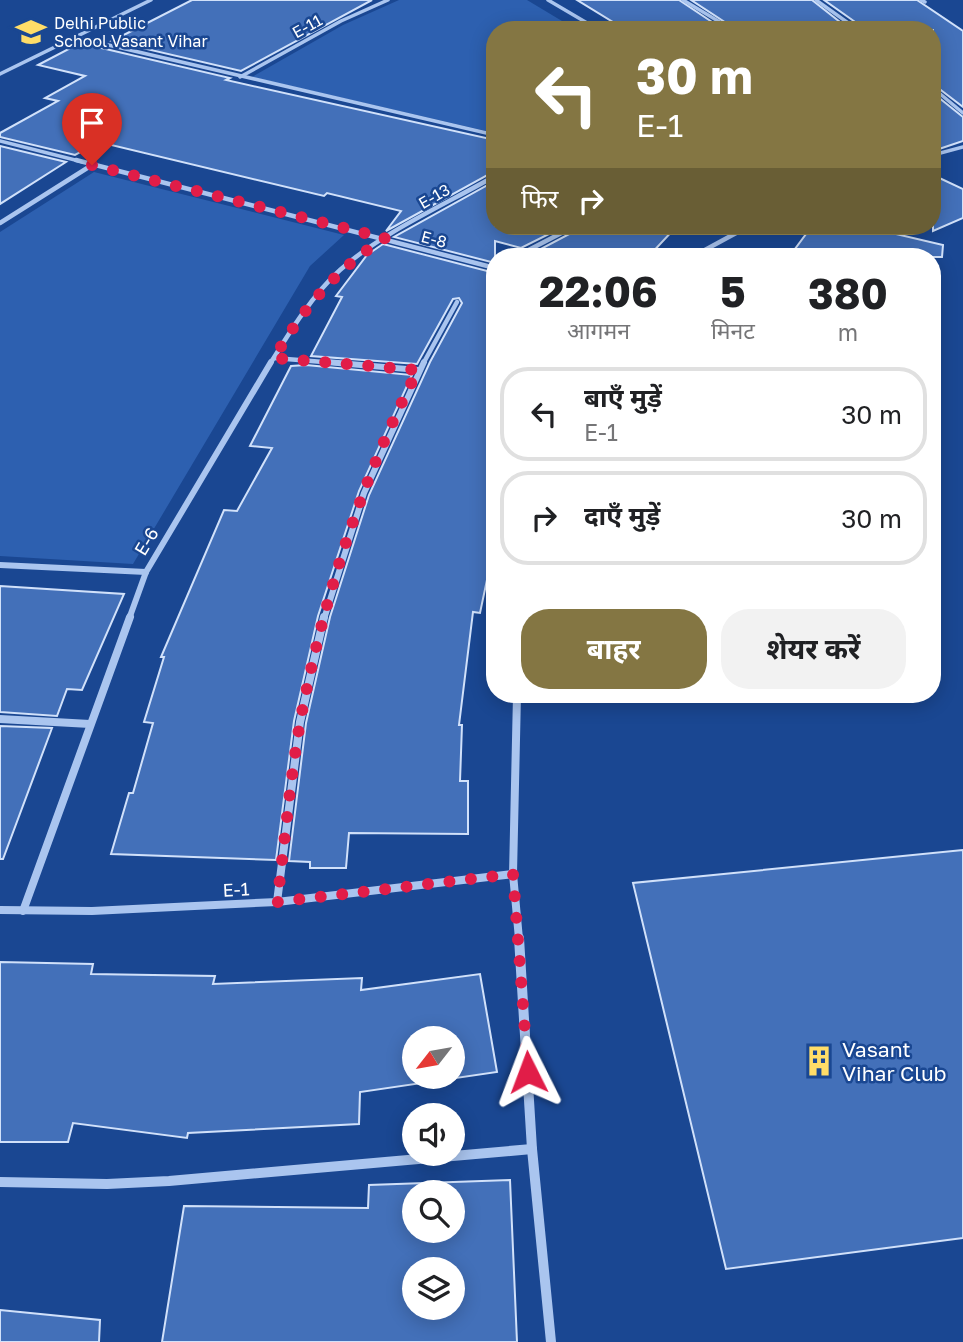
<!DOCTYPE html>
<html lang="hi">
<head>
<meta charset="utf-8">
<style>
  :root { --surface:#fff; --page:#f2f2f2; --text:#202124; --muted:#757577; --line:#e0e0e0; --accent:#847643 }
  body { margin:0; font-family:"Golos Text","Noto Sans Devanagari",sans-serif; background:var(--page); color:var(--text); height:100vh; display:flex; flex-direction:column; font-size:26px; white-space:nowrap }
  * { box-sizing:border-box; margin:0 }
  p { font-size:23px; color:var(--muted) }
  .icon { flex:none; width:38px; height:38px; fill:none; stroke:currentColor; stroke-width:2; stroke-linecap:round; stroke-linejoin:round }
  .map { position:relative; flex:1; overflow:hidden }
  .sheet { position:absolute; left:486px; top:248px; width:455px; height:455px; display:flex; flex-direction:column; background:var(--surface); border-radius:28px; box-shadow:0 4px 18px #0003 }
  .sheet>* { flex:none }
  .guide { position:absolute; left:486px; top:21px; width:455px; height:214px; border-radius:28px; box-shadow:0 4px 18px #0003; background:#847643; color:#fff; overflow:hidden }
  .needle { width:46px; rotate:239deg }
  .buttons { position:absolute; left:402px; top:1026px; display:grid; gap:14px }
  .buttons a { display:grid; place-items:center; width:63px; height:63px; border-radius:50%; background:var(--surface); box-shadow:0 4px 18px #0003; font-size:35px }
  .pin { position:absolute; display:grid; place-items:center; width:60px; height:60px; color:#fff; margin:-72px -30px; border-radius:50% 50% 50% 0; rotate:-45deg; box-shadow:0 0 7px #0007 }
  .pin .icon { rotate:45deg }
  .me { position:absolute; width:77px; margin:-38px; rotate:357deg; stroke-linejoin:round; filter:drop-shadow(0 0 5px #0008) }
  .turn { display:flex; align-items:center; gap:24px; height:147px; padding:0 35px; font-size:32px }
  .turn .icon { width:91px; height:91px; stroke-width:2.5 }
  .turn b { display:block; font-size:49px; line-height:60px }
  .then { display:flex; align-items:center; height:66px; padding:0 35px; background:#0003; gap:14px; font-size:26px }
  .eta { display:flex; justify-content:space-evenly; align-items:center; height:119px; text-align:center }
  .eta b { font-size:42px; font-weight:700; line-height:49px }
  .cta { display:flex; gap:14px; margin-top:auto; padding:14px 35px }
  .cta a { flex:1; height:80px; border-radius:28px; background:var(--accent); color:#fff; font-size:28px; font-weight:700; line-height:80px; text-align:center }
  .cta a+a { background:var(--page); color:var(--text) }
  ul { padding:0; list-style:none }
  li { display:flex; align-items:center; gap:21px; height:94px; margin:0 14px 10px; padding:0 21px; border:4px solid var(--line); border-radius:28px }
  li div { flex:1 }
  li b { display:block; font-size:26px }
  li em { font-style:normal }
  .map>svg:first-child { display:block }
</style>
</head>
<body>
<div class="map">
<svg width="963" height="1342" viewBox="0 0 963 1342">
  <rect width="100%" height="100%" fill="#1a4792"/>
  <g fill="#2d60b0">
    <polygon points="399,0 527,0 577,30 495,30 495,133 252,77 343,25"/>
    <polygon points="94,172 344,235 310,266 133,564 0,556 0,232"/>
  </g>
  <g fill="#4370b9" stroke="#d1e1fa" stroke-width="2" fill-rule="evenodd">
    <polygon points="192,0 372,0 241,71 112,41"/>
    <polygon points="577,0 679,0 724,30 626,30"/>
    <polygon points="691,0 812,0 845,26 821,30 737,30"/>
    <polygon points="824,0 917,0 963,31 963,107 933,84 933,30 878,30 868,23 858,24"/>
    <polygon points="80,43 230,78 226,80 495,140 495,171 386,231 401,211 327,193 324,196 99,142 75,155 0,137 0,133 58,101 45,98 85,76 38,65"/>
    <polygon points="933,93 963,117 963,141 933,151"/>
    <polygon points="0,146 66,162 0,204"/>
    <polygon points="933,175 963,189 963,218 933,231"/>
    <polygon points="495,181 495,226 565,226 521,248 495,241 495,263 394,237"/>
    <polygon points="580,226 677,226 648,257 552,257 535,252 577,230"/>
    <polygon points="812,226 862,226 943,245 942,257 789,257"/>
    <polygon points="383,244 495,273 495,542 480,613 473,612 459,725 462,725 460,781 468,781 468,834 349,833 346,868 310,868 310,862 289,861 306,723 330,617 369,495 430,362 462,303 459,298 453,299 417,364 311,356 342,297 336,296 367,255"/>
    <polygon points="306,365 412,375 359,491 318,616 294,721 276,860 111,854 129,793 133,793 153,723 144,722 164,657 161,657 224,510 237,511 272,448 250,446 291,366"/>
    <polygon points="0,586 124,594 82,690 67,689 57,716 0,712"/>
    <polygon points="0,726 52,728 3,859 0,859"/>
    <polygon points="963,850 963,1238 726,1269 633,883"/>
    <path d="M0,962L93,964L91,974L215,976L213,984L362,978L361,990L480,974L497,1072L360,1092L359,1124L188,1133L187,1138L73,1123L68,1142H0ZM415,1038H453V1076H415Z"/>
    <path d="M510,1180L517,1342H162L184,1206L368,1208L369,1185ZM415,1192H453V1230H415ZM415,1269H453V1307H415Z"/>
    <polygon points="0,1310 100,1320 99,1342 0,1342"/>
  </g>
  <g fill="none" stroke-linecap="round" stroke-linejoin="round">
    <g stroke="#aac5ef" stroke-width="3.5">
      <polyline points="548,0 599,30"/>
      <polyline points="683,0 733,30"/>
      <polyline points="816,0 858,30"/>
      <polyline points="921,0 925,2"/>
      <polyline points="74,37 495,135"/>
      <polyline points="0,74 151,0"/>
      <polyline points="240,77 341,21 388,0"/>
      <polyline points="933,88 963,113"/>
      <polyline points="0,141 83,162"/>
      <polyline points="933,155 963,147"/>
    </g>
    <g stroke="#aac5ef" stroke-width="4.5">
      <polyline points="76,160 495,268"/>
      <polyline points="0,223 92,165"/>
      <polyline points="515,257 575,226"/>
      <polyline points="692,257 749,226"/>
      <polyline points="274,358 348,364"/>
      <path d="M270,364C289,333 313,294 340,270C381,233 446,204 495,176"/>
      <polyline points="423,364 457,302"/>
    </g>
    <g stroke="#aac5ef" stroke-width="6">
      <polyline points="327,362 418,370"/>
      <polyline points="0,565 146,572"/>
      <polyline points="129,619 146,572 271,362"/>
      <polyline points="324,619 364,493 424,362"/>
    </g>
    <g stroke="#aac5ef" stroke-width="8">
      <polyline points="517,695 513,874 519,939"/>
      <polyline points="0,719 90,724"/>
      <polyline points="277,902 300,722 324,617"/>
      <polyline points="0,910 92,911 277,902 513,874"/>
      <polyline points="23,911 130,617"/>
    </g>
    <g stroke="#aac5ef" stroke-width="10">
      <polyline points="519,938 532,1149 551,1342"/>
      <polyline points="0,1182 107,1184 169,1181 532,1149"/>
    </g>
  </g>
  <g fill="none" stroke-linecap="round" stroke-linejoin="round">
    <path stroke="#e11d48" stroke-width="12" stroke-dasharray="0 21.6" d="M92,165L385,238C336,269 303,309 274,358L418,370C365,472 328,585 305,697C291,764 286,834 277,902L513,874L528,1072"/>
  </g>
  <defs>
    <g id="school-bare" transform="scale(2.415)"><path d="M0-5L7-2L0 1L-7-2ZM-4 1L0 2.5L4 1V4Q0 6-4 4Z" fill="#ffdd68" stroke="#1a4792" stroke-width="2.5" paint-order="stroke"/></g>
    <g id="building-bare" transform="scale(2.415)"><path d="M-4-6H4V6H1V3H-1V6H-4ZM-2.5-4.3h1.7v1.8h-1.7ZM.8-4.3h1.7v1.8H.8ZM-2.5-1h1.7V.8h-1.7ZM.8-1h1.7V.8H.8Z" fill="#ffdd68" stroke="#1a4792" stroke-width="2.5" paint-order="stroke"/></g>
  </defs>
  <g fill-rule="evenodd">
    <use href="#school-bare" x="31" y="32"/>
    <use href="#building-bare" x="819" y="1061"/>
  </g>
  <g text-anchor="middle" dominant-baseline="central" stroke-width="5" stroke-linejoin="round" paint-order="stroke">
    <g font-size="16" fill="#fff" stroke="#1a4792" text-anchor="start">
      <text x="54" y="23">Delhi Public<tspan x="54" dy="18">School Vasant Vihar</tspan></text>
    </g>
    <g font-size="16" fill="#fff" stroke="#1a4792">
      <text transform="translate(307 26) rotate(-29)">E-11</text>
      <text transform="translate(434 196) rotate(-30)">E-13</text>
      <text transform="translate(434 239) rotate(15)">E-8</text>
    </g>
    <g font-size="18" fill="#fff" stroke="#1a4792">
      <text transform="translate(146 541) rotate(-59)">E-6</text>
      <text transform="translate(236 889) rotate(-3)">E-1</text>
    </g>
    <g font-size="21" fill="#fff" stroke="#1a4792" text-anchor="start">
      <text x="842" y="1049">Vasant<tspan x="842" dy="24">Vihar Club</tspan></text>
    </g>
  </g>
</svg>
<div class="buttons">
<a><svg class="needle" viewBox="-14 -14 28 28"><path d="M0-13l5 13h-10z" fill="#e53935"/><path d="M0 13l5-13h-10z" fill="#757577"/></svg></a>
<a><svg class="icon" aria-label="sound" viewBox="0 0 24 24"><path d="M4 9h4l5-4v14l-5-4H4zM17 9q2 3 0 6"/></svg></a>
<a><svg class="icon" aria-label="search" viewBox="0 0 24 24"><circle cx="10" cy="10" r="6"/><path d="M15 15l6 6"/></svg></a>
<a><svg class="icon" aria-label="layers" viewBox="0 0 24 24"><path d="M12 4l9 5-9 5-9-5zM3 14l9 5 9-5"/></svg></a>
</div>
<div class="pin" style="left:92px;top:165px;background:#d93025"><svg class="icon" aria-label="arrive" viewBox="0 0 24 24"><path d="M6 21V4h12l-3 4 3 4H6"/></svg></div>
<svg class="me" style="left:528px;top:1072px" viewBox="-20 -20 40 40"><path d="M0-17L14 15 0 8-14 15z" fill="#e11d48" stroke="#fff" stroke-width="4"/></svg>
<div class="guide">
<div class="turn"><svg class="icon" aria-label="left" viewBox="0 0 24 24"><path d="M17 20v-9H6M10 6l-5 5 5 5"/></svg><div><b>30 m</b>E-1</div></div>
<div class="then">फिर<svg class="icon" aria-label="right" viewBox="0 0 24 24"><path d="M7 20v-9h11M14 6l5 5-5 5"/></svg></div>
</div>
<section class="sheet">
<div class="eta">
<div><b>22:06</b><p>आगमन</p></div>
<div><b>5</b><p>मिनट</p></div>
<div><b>380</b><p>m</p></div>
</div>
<ul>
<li><svg class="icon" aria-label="left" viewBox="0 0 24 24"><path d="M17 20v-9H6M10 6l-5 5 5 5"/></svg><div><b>बाएँ मुड़ें</b><p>E-1</p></div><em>30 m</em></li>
<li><svg class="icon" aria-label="right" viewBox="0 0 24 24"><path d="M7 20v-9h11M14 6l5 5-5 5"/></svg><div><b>दाएँ मुड़ें</b></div><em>30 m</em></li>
</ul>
<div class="cta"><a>बाहर</a><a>शेयर करें</a></div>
</section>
</div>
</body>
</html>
